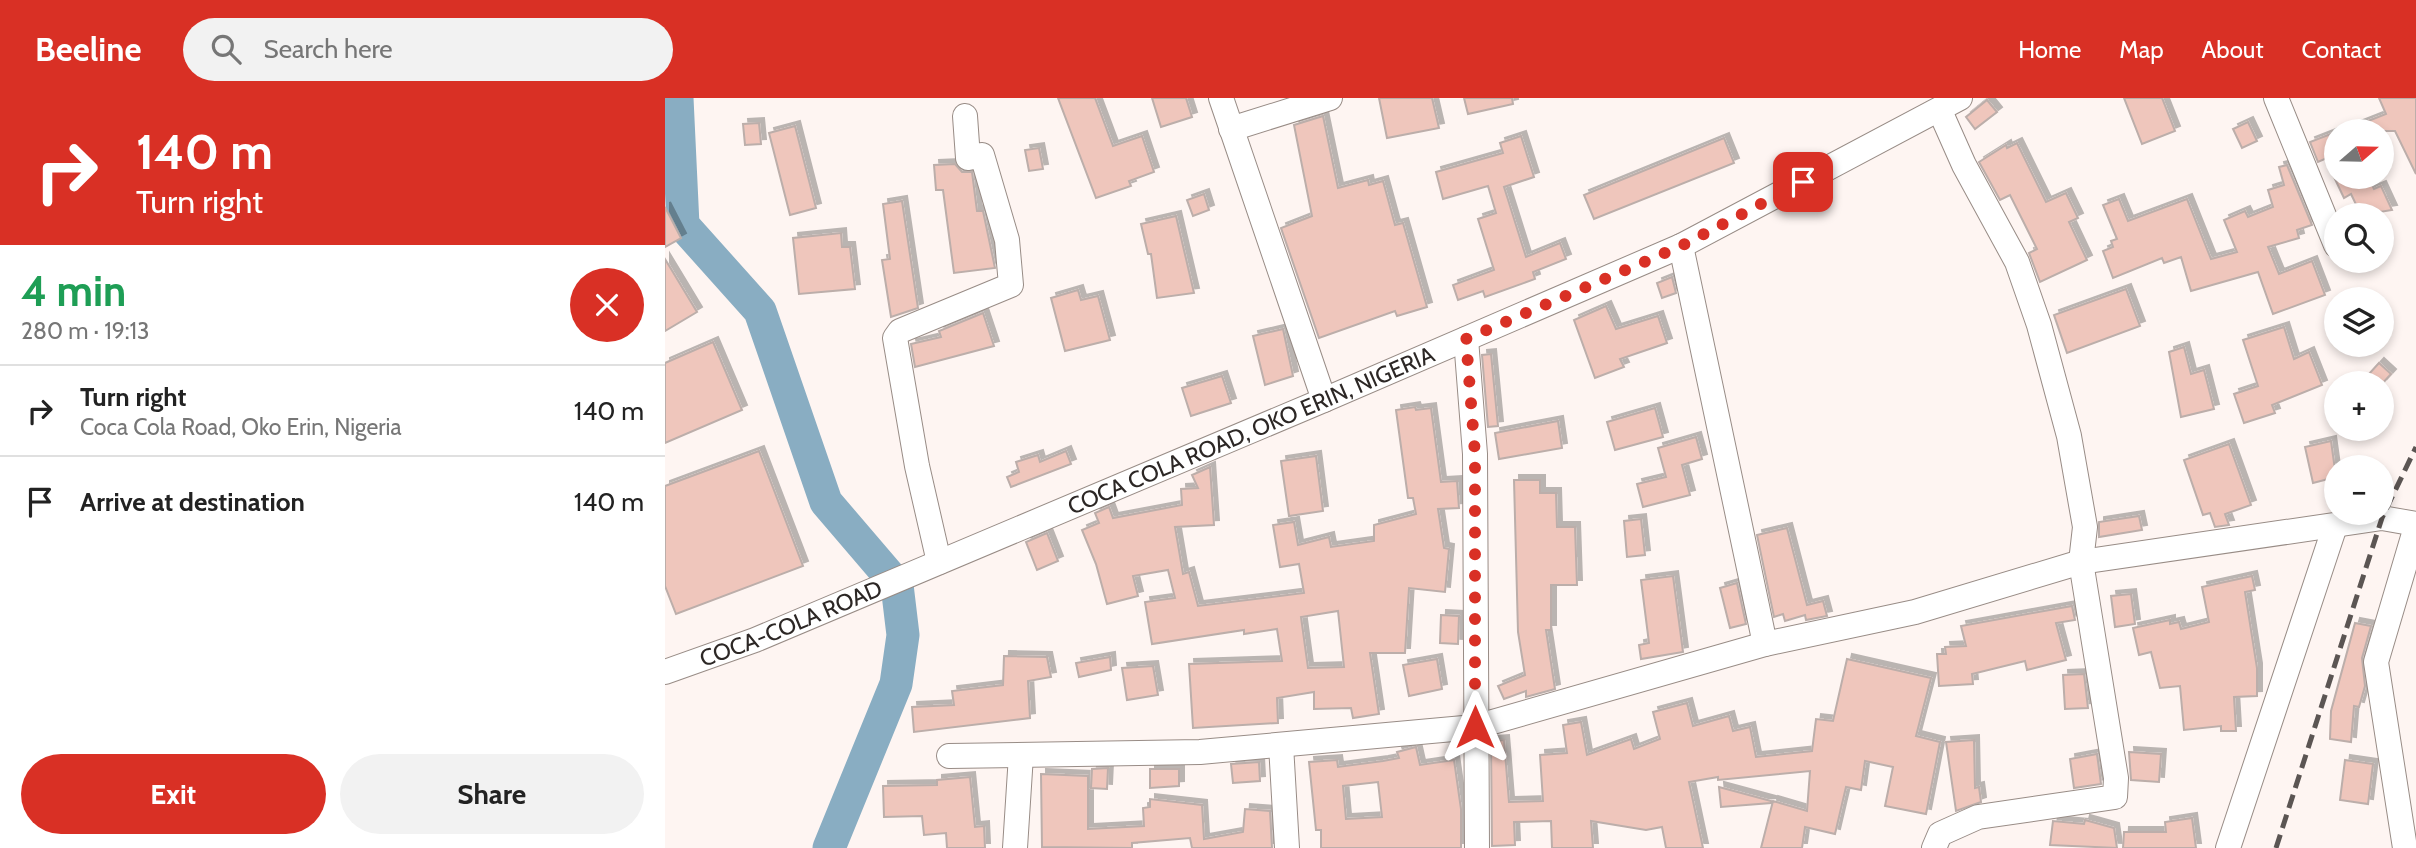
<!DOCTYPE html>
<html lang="en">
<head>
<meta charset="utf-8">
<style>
  :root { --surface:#fff; --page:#f2f2f2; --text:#222; --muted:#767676; --line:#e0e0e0; --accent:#d93025 }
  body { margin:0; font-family:Cabin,sans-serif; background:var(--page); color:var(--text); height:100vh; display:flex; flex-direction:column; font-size:26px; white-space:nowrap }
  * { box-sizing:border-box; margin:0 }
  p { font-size:23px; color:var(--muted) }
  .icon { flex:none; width:38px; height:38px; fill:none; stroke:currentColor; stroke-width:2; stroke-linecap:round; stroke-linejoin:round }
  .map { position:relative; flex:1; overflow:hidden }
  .side { display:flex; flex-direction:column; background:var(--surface); width:665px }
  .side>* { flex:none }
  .guide { background:#d93025; color:#fff; overflow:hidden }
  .needle { width:46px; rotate:70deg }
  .buttons { position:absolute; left:1659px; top:21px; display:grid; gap:14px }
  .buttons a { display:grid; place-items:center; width:70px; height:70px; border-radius:50%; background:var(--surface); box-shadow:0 4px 10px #0003; font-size:35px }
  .pin { position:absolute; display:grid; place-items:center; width:60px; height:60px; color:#fff; margin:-30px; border-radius:14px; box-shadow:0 4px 10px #0006 }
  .me { position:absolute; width:77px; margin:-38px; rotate:0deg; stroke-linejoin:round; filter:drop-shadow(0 0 5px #0008) }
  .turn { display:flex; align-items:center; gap:24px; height:147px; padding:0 21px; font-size:32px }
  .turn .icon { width:91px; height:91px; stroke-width:2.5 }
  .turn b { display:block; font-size:49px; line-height:60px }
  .round { display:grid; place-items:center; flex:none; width:74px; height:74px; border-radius:37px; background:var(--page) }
  .head { display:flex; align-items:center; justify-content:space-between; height:119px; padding:0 21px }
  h1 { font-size:42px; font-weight:700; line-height:52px; color:#1e9e55 }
  .cta { display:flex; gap:14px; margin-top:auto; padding:14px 21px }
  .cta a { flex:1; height:80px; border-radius:42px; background:var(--accent); color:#fff; font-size:28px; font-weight:700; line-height:80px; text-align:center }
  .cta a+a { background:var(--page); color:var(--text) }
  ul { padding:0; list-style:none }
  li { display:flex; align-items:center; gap:21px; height:91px; padding:0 21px; border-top:2px solid var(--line) }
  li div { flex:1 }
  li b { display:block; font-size:26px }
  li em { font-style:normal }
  header { display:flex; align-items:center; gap:42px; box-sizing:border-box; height:98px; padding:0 35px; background:var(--accent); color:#fff }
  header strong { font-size:33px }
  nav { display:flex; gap:38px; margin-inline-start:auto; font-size:24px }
  .search { width:490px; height:63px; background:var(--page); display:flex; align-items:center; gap:18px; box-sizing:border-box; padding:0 24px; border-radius:38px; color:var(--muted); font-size:26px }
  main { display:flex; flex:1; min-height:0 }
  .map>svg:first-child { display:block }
</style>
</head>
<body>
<header>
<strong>Beeline</strong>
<div class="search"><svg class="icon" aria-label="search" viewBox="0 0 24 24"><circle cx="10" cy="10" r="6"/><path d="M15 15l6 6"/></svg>Search here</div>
<nav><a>Home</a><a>Map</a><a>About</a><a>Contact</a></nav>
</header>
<main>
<section class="side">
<div class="guide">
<div class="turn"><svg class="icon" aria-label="right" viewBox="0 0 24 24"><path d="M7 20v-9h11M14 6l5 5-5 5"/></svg><div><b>140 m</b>Turn right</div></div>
</div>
<div class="head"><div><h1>4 min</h1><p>280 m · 19:13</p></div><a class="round" style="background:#d93025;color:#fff"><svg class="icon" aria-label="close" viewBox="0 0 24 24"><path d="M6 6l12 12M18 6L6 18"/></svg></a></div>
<ul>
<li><svg class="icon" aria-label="right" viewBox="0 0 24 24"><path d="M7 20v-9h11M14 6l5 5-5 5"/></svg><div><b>Turn right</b><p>Coca Cola Road, Oko Erin, Nigeria</p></div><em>140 m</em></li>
<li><svg class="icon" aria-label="arrive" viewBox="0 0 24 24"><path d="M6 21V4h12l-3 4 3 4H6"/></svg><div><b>Arrive at destination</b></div><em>140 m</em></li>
</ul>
<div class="cta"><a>Exit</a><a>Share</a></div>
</section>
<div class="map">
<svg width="1751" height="750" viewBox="0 0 1751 750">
  <defs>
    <filter id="shadow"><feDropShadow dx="5" dy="-5" stdDeviation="0" flood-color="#0004"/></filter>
  </defs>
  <rect width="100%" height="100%" fill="#fef5f2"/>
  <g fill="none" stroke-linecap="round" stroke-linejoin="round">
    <polyline stroke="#89adc2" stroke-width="33" points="12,0 18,127 95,213 161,404 232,487 238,537 231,586 164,750"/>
  </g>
  <g fill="#efc6bc" stroke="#bcaeaa" stroke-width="2" fill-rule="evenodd" filter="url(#shadow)">
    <polygon points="393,0 430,0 448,48 477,38 489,74 464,83 466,88 431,100"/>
    <polygon points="487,0 521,0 527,19 496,29"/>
    <polygon points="714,0 767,0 774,30 722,40"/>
    <polygon points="799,0 847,0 848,6 803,16"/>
    <polygon points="1459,0 1497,0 1510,33 1477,46"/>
    <polygon points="1714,0 1751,0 1751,76 1730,33 1678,33 1721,16"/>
    <polygon points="1322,2 1332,14 1310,31 1301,19"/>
    <polygon points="658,18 673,90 703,82 704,87 718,83 730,127 738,125 762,209 732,218 730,213 654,240 616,130 647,118 629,27"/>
    <polygon points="1583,24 1592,43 1577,50 1568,31"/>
    <polygon points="94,25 96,46 80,47 78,26"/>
    <polygon points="130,28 151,110 125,117 104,35"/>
    <polygon points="1671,34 1671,56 1653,64 1645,44"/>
    <polygon points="856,38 869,79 839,89 861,159 895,145 901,161 868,174 870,181 820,199 818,193 793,202 788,187 829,172 813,121 831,115 823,88 778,101 771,74 838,55 835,45"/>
    <polygon points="1059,40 1069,65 929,121 919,97"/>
    <polygon points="1352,45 1381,104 1401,95 1413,120 1404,124 1422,162 1375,184 1364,155 1372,151 1345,97 1335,102 1314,64 1341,47 1342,50"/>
    <polygon points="374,50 378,71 364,73 360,52"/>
    <polygon points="290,66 297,74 307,74 312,113 318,113 330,170 289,175 278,92 271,92 269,67"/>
    <polygon points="1622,67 1647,127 1632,132 1634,140 1603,149 1614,176 1647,163 1660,197 1608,216 1593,174 1526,193 1516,159 1499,165 1497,160 1448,180 1438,153 1448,149 1446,143 1452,141 1438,107 1454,101 1463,123 1522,101 1546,161 1572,154 1559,122 1580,113 1583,119 1608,109 1603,92 1619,87 1614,69"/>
    <polygon points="1669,79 1703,79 1709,91 1716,88 1727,112 1696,117 1686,96 1679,100"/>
    <polygon points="539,96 544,112 528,118 522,102"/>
    <polygon points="237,103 253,210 226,219 217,162 225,161 218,106"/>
    <polygon points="0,109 16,140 0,149"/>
    <polygon points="511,118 529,195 492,200 486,156 483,156 476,126"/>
    <polygon points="176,135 177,149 185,149 190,191 134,196 128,140"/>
    <polygon points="0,161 32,214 0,233"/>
    <polygon points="1007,179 1011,195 997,200 992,185"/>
    <polygon points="1461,191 1475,228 1402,255 1389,217"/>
    <polygon points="413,192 416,202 433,198 445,242 400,253 386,200"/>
    <polygon points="941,208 951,231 993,218 1002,245 955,261 959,269 930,280 909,222"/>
    <polygon points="318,215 329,248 250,269 246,246 276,239 274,233"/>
    <polygon points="1619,229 1629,261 1644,254 1657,287 1607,307 1610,315 1579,325 1569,296 1593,288 1578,242"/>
    <polygon points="618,231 628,278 600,287 588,238"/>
    <polygon points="48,244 77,312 0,345 0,265"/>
    <polygon points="1519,249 1526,276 1539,272 1549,311 1516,319 1504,254"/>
    <polygon points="826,256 833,328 823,329 817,257"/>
    <polygon points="1714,265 1726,276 1717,286 1703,277"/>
    <polygon points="557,278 566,305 526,318 517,290"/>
    <path d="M750,309L751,312L766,310L776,384L792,383L794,410L773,411L779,450L784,451L780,494L744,490L740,555H705L714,616L688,620L686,610L649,611V594L612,600L613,625L528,630L524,566L617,563L612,531L579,536V532L487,546L480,504L510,500L503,472L468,478L473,498L442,506L431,466L417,432L434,425L430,415L444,409L448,420L517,407L516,391L533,390L527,377L545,369L549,427L510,429L518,476L524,474L533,508L639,495L634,466L615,469L608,427L629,424L633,447L664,439L666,449L709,443V427L751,416L748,400H743L731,312ZM673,513L679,569L643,570L636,519Z"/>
    <polygon points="990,310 998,339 950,352 942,324"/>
    <polygon points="893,323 897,350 834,361 830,335"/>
    <polygon points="1031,339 1037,361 1017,367 1025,397 978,409 972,386 1001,379 993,350"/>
    <polygon points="1666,343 1671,379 1648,385 1640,349"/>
    <polygon points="1564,346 1586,407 1560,416 1564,427 1550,429 1545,415 1538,417 1519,362"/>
    <polygon points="94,353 138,468 11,516 0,488 0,388"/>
    <polygon points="401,353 406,366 346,389 342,379 354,374 351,364 373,357 375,364"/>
    <polygon points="651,358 658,413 624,418 616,363"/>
    <polygon points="849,382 875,382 875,395 891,395 892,429 910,429 912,487 886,487 886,532 881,532 890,591 861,599 861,593 839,601 833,588 860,577 853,534"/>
    <polygon points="1474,418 1477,432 1434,439 1434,424"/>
    <polygon points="976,421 980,457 962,459 959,423"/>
    <polygon points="1122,430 1142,507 1158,503 1162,518 1141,522 1140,517 1120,523 1118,516 1109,519 1092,437"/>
    <polygon points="382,435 393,463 372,472 361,444"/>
    <polygon points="1008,478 1018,554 976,561 974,547 984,545 976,482"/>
    <polygon points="1587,478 1590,492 1580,494 1592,570 1592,598 1569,599 1571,633 1556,633 1556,628 1519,632 1515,588 1495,590 1486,554 1474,557 1468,530 1505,522 1505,526 1514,524 1516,531 1544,524 1537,489"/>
    <polygon points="1072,485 1081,526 1065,530 1055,490"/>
    <polygon points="1466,496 1470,526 1450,529 1446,498"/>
    <polygon points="1407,508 1410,522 1391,525 1401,562 1362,572 1360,563 1307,576 1308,586 1274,588 1272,556 1281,556 1280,549 1301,548 1296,528"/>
    <polygon points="776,517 794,518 793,546 775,545"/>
    <polygon points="1690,525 1706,528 1697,560 1700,588 1694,609 1689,608 1686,644 1665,641 1666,613"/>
    <polygon points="339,558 382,559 386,579 363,583 365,620 249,634 247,609 289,607 287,593 338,587"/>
    <polygon points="445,559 446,572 414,579 411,565"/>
    <polygon points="772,561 777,591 744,598 738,567"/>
    <polygon points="1182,561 1266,580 1251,638 1275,644 1261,716 1220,708 1228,669 1200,663 1196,692 1181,689 1170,736 1140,729 1137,750 1096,750 1108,703 1142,713 1145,673 1053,682 1053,679 1024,684 1038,750 1001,750 997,729 981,732 926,723 928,750 887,750 886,723 849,724 850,747 827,748 826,643 839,642 844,704 878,703 875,657 902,655 898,627 916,624 922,657 966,641 969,651 995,641 988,614 1022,605 1028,628 1064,618 1068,633 1085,629 1091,659 1147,653 1151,621 1168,623"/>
    <polygon points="488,568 493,597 462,602 457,570"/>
    <polygon points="1419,576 1423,610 1400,611 1398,577"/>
    <polygon points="1309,642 1310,690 1314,689 1316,704 1291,713 1281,644"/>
    <path d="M751,649L755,667L789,662L796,711V750H656V732H651L644,664L672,662L673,669L718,663L734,660L732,654ZM713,684L717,719L681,721L678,688Z"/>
    <polygon points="1464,654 1496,656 1494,684 1466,682"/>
    <polygon points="1432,656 1436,686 1409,690 1405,661"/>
    <polygon points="1680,662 1708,666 1703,706 1675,702"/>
    <polygon points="594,664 595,683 568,685 566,666"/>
    <polygon points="443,670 442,691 426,690 427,671"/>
    <polygon points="485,671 514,671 514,688 485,690"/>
    <polygon points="376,676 423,678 423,731 479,728 478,710 485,709 485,701 537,707 539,741 578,734 580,711 605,713 607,750 527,750 525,740 467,745 467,750 377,749"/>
    <polygon points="305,679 310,729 319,728 320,750 282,750 281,735 259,737 257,718 219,719 218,688 272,687 272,682"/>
    <polygon points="1054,689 1106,703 1106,705 1056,709"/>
    <polygon points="1527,720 1531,750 1458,750 1459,734 1501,734 1500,724"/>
    <polygon points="1420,722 1449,730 1452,750 1385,747 1388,723 1419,726"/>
  </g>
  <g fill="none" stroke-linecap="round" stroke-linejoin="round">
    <g stroke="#988c86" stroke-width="26">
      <g id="minor">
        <polyline points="556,0 659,302"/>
        <polyline points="1611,0 1671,147"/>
        <polyline points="566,31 665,0"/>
        <polyline points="1016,148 1100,546"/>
        <polyline points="801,241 810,356 812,750"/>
        <polyline points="274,464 252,368 230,240 235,233 346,187 342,142 317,57 303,60 300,18"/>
        <path id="s1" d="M0,574L90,542L659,302L1016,148L1295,0"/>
        <polyline points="616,647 622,750"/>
        <polyline points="284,658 535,654 810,629 1100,546 1250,514 1416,464 1717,420 1751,426"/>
        <polyline points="350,750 356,657"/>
        <polyline points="1269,750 1275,736 1313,719 1450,699 1451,680 1416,464 1420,429 1404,338 1374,227 1352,164 1299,67 1275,13"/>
        <polyline points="1563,750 1670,428"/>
        <polyline points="1740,750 1711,564 1751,429"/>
      </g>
    </g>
    <use href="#minor" stroke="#fff" stroke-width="24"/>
    <polyline stroke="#5b5553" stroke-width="5" stroke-dasharray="14 7" stroke-linecap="butt" points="1611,750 1717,420 1751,349"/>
  </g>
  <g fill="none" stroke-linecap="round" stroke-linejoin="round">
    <polyline stroke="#d93025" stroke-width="12" stroke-dasharray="0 21.6" points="810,629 810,356 801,241 1016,148 1138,84"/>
  </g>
  <g text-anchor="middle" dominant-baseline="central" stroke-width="5" stroke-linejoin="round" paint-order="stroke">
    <g font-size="23" fill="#2c2725" stroke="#fef5f2">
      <text stroke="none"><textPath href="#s1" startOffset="634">COCA COLA ROAD, OKO ERIN, NIGERIA</textPath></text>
      <text stroke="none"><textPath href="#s1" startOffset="135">COCA-COLA ROAD</textPath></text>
    </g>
  </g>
</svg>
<div class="buttons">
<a><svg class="needle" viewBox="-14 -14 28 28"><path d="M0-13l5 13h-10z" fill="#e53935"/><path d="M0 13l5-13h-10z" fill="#767676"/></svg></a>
<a><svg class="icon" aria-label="search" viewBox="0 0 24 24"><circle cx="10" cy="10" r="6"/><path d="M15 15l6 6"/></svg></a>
<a><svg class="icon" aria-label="layers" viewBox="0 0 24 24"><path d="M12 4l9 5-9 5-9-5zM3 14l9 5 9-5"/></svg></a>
<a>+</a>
<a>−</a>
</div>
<div class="pin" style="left:1138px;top:84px;background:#d93025"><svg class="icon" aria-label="arrive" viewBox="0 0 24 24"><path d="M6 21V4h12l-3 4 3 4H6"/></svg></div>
<svg class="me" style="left:810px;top:629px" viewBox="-20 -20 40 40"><path d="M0-17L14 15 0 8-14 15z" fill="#d93025" stroke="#fff" stroke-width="4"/></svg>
</div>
</main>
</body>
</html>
